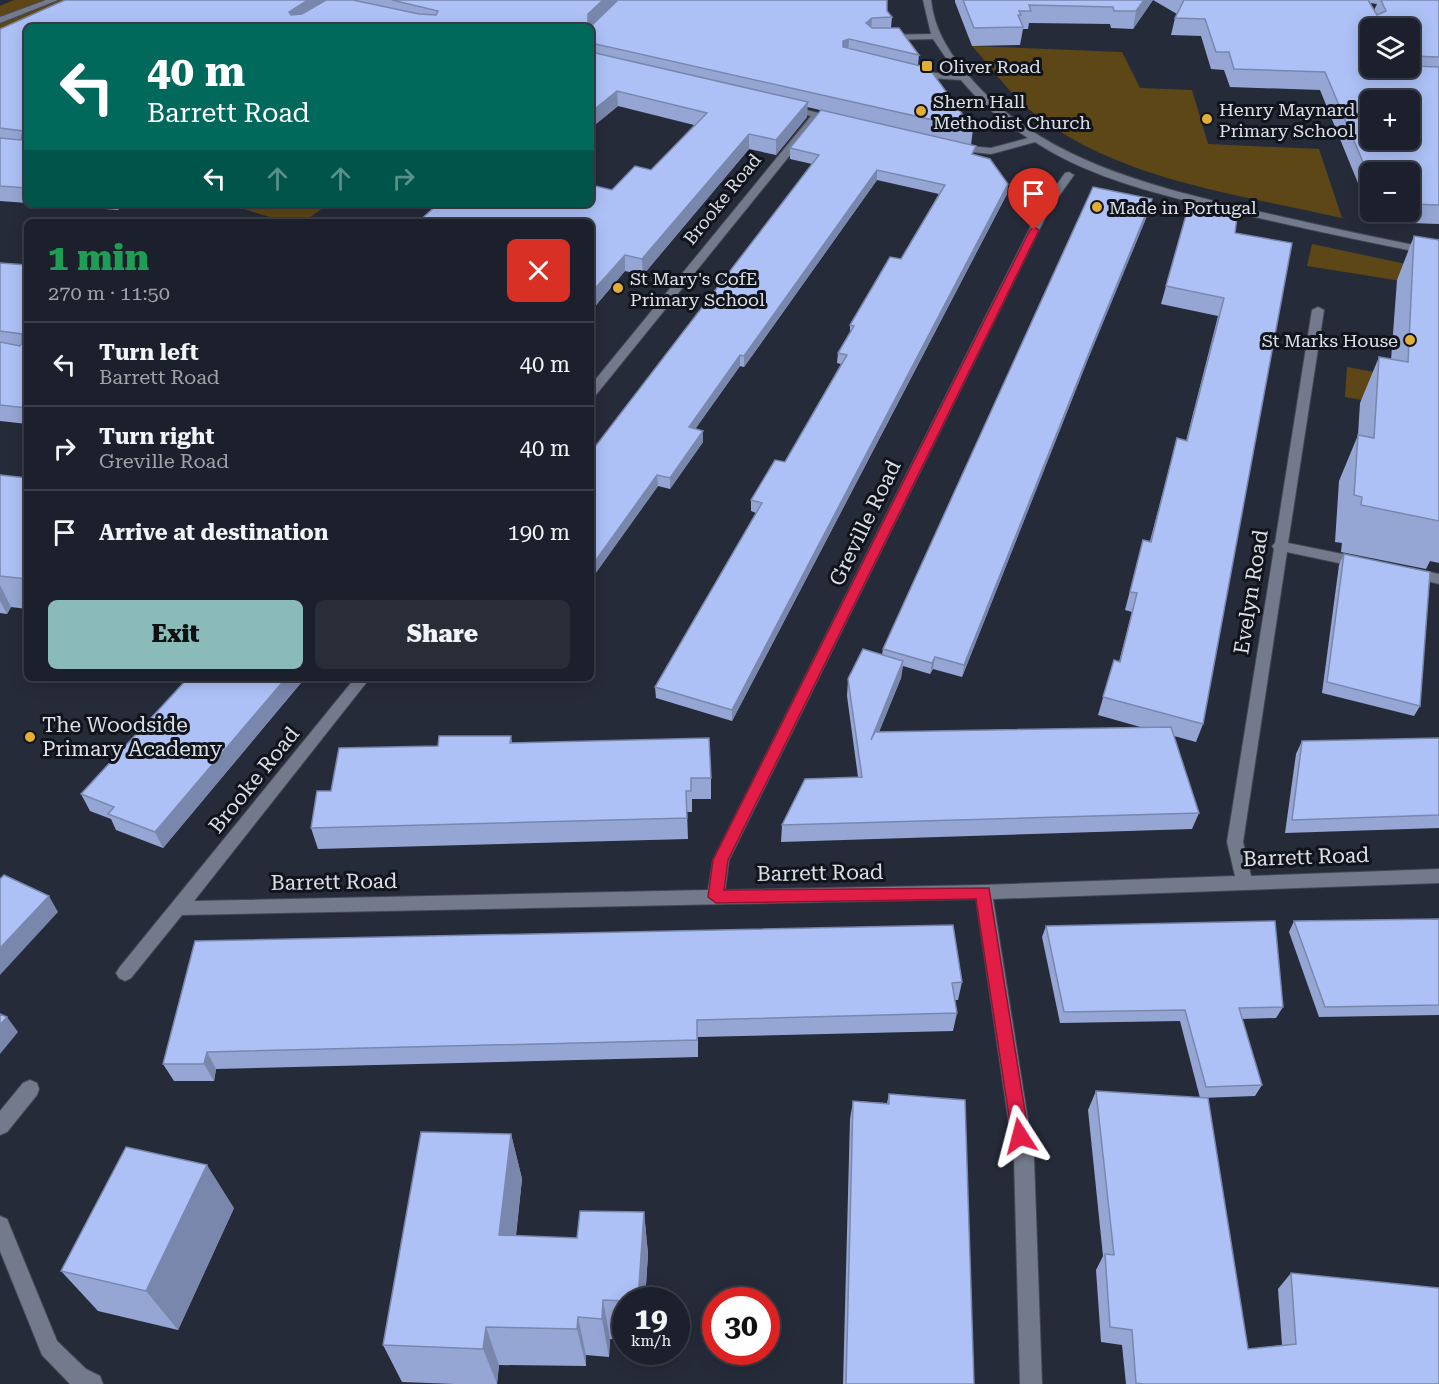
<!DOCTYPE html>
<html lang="en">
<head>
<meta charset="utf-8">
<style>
  :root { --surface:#1c202c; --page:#292d38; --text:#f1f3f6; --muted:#a0a3a9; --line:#3a3e48; --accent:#8bbbb9 }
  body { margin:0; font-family:"Roboto Serif",serif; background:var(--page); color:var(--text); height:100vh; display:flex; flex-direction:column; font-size:22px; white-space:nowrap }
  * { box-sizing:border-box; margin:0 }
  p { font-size:20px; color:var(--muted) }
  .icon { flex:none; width:33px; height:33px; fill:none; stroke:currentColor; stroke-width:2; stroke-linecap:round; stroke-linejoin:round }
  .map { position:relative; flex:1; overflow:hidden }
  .sheet { position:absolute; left:24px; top:219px; width:570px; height:462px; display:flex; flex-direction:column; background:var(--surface); border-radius:9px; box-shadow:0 3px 15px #0003,0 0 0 2px var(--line) }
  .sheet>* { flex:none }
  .banner { position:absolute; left:24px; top:24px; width:570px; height:183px; border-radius:9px; box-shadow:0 3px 15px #0003,0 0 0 2px var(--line); background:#00695c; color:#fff; overflow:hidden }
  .fabs { position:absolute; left:1360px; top:18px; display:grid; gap:12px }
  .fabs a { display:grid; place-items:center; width:60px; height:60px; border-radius:9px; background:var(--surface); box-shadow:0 3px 15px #0003,0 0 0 2px var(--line); font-size:30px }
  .speed { position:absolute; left:612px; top:1287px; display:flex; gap:12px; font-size:30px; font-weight:700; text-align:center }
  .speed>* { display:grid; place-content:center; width:78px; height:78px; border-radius:50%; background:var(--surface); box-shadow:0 3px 15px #0003,0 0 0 2px var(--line); line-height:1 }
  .speed small { font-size:15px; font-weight:400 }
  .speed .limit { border:9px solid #d22; background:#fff; color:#111 }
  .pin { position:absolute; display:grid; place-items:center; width:51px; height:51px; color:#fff; margin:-62px -26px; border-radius:50% 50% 50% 0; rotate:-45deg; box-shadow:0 0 6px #0007 }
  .pin .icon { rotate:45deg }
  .me { position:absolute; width:66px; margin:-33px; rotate:351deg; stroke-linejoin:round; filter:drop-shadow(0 0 4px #0008) }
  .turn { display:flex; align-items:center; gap:21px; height:126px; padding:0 24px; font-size:27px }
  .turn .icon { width:78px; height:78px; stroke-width:2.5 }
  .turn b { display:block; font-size:42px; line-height:51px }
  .lanes { display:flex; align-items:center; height:57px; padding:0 24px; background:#0003; justify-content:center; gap:30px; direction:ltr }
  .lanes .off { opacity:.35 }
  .round { display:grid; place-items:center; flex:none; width:63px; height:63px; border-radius:9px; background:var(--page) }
  .overview { display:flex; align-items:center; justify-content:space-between; height:102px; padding:0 24px }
  h1 { font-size:36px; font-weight:800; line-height:45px; color:#1e9e55 }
  .primary-button { display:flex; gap:12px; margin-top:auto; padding:12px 24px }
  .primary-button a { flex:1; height:69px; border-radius:9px; background:var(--accent); color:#111; font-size:24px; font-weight:800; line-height:69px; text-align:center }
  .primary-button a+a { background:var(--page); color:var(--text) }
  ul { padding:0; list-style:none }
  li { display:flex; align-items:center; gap:18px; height:84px; padding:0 24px; border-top:2px solid var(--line) }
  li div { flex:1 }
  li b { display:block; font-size:22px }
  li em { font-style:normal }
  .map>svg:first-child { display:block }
</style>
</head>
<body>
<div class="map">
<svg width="1439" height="1384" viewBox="0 0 1439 1384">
  <rect width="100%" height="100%" fill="#262b3a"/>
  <g fill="#5d4716">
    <polygon points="14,0 100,0 27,27 0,43 0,6"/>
    <path d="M972,46L1122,52L1140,88L1192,90L1208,144L1319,149L1342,218C1238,194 1115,180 1030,110C1008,92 991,67 972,46Z"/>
    <polygon points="328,204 304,222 287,222 230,205"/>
    <polygon points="1312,244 1439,271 1439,287 1307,266"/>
    <polygon points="1347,367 1439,384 1439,414 1345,397"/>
  </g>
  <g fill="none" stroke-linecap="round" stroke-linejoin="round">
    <g stroke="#444855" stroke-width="2">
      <g id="minor">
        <polygon points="46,0 58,0 0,23 0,17"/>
        <path d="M923,0H931C934,27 946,48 963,69C1033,158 1146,185 1252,210C1314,224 1376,238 1439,250V256C1370,243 1301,228 1233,212C1166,196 1093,180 1035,142L991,154L952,150L951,148L956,145L991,148L1028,138C1003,122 980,103 961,80L914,77L912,75L917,72L957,74L933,39L884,40V36L887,35L931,34Z"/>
        <polygon points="787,105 842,119 837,122 820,118 595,396 591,397 591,385 811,116 784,110 784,106"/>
        <polygon points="1069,172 1074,175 1049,210 729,860 725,890 983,885 1235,876 1227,842 1274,549 1272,546 1275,543 1312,310 1318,307 1324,310 1288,543 1362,558 1369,563 1362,568 1287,552 1243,842 1251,876 1439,869 1439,883 993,899 1034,1158 1042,1384 1020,1384 1014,1158 976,899 182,915 131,978 125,981 119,978 116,973 119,968 355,678 370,678 194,901 708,890 713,860 1039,210 1065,173"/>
        <polygon points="1412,568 1439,574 1439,584 1407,576 1405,573 1407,570"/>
        <polygon points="30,1080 37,1083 39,1089 37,1095 7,1132 0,1135 0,1111 23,1083"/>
        <polygon points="0,1216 7,1219 57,1341 86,1369 100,1376 103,1384 70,1384 42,1355 0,1251"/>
      </g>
    </g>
    <use href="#minor" fill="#737a8c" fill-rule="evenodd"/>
  </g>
  <g fill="#95a6d4" fill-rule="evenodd">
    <polygon points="65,0 887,0 887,11 892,17 891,28 919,55 918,65 973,129 971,145 807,107 807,117 776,155 749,149 643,275 625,271 591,311 591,222 612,190 651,170 694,125 618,106 591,128 591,27 27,27 27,203 0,201 0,29"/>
    <polygon points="955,0 1153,0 1133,29 1111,28 1110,24 1029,23 1028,29 1023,29 1020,45 972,46 955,2"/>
    <path d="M1153,0H1439V224L1382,222L1378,212H1410V172H1371V196L1370,194L1362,193L1320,90L1230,87L1224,70L1211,69L1201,36L1171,35L1175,18L1177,14ZM1370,3L1377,4L1374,10ZM1410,28V68H1371Z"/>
    <polygon points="790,148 975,155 1007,194 732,721 656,698 655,687 756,513 751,511 751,500 785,462 841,364 837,363 838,353 850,333 850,325 901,259 939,194 877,180 744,367 740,366 695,429 703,431 703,442 670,489 658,486 596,572 812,164 790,159"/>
    <polygon points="36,204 123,204 118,210"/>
    <polygon points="1188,208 1235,233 1203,724 1196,742 1174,736 1199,813 1192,829 781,842 782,825 858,777 847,696 848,679 882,655 883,649 1149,211 1088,359 962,677 933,669 930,674 903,666 901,678 879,732 1144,728 1098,715 1114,660 1119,662 1132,612 1125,610 1143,540 1150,541 1177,438 1186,441 1218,316 1161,304"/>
    <polygon points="1414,236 1439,240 1439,563 1430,561 1426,569 1341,552 1342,543 1335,542 1339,481 1358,435 1360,403 1379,357 1391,360 1397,280"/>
    <polygon points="0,263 27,265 27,424 0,421"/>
    <polygon points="0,475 27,478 27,609 11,607 7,614 0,613"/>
    <polygon points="1344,554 1420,706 1414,716 1322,693 1339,565"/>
    <polygon points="188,678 305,678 163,848 116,830 111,819 90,811 81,794"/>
    <polygon points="511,736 512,743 711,778 711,799 692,799 692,812 687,812 688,839 318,849 311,828 331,791 438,746"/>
    <polygon points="1439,738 1439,828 1285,833 1296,754 1302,741"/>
    <polygon points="1439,919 1439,1015 1319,1017 1289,932 1294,921"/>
    <polygon points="1046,926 1283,1007 1276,1018 1242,1019 1262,1085 1255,1096 1200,1098 1180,1021 1060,1023 1042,937"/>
    <polygon points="195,941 962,982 958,1000 955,1000 957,1013 953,1031 698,1037 698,1057 216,1069 214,1081 174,1081 163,1064"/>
    <polygon points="1096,1091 1248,1349 1282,1345 1278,1289 1291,1273 1439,1384 1126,1384 1122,1345 1101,1342 1096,1270 1103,1256 1088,1110"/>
    <polygon points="889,1094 974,1384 843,1384 850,1119 853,1101 887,1103"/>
    <polygon points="511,1134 522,1179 516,1236 577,1238 644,1212 648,1254 645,1300 626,1300 626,1340 610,1339 609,1357 586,1355 586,1366 499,1365 497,1384 455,1384 402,1382 383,1345"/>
    <polygon points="234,1208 178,1330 98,1311 61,1271"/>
  </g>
  <g fill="#7987ad">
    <polygon points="308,0 333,0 292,27 289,12"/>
    <polygon points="603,0 619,0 589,27 588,14"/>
    <polygon points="1144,0 1153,0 1133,29 1136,11"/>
    <polygon points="872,18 871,33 866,23"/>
    <polygon points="849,39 848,54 842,56 843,41"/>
    <polygon points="617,91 618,106 591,128 591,112"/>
    <polygon points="808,102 807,117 776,155 776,140"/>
    <polygon points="749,134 749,149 643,275 642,259"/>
    <polygon points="877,170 877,180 744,367 744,356"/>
    <polygon points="1008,184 1007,194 732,721 732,710"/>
    <polygon points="1152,199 1149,211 1088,359 962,677 964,665 1091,348"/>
    <polygon points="116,204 123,204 118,210"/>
    <polygon points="625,255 625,271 591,311 591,293"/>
    <polygon points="740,355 740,366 689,438 689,427"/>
    <polygon points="703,431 703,442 670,489 670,478"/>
    <polygon points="657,475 658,486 591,580 591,567 595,561"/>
    <polygon points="0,585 11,607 7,614 0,601"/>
    <polygon points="935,657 933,669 930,674 932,663"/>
    <polygon points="903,661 901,678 869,756 871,740"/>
    <polygon points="286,678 305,678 163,848 155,832"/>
    <polygon points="49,896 58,912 0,975 0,948"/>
    <polygon points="7,1017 18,1032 0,1054 0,1025"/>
    <polygon points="207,1052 216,1069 214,1081 204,1064"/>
    <polygon points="511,1134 522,1179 511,1277 499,1235"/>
    <polygon points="207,1165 234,1208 178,1330 146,1291"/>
    <polygon points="644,1212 648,1254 645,1300 638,1300"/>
    <polygon points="603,1300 610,1339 609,1357 602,1319"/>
    <polygon points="578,1317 586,1355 586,1366 577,1329"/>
    <polygon points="486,1327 499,1365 497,1384 483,1349"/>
  </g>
  <g fill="#adc1f7" stroke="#7987ad" stroke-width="1.5" fill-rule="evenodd">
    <polygon points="65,0 308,0 289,12 291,15 302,14 326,0 353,0 419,14 436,15 438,11 392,0 603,0 588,14 588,25 592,25 618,0 887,0 887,11 892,17 872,18 866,23 872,28 899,28 919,55 849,39 843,41 843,47 929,68 973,129 591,43 591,27 27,27 27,188 0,186 0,138 21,140 23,131 0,128 0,29"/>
    <polygon points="963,0 1144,0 1136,11 1114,11 1113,7 1029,5 1031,11 1019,11 1021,15 1018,15 1023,27 974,28"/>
    <path d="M1184,0H1368L1377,15L1386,11L1381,0H1439V57L1410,56V28H1371V68H1410V66L1439,67V205L1410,204V172H1371V174H1368L1325,72L1234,69L1229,52H1216L1205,19L1175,18ZM1371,100H1410V140H1371Z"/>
    <polygon points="591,52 808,102 776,140 749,134 642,259 625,255 591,293 591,222 418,222 438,204 591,204 591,185 612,190 635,166 651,170 707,113 617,91 591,112"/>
    <polygon points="821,110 976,146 972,154 990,159 1008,184 732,710 655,687 762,503 751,500 775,460 785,462 847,355 838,353 854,326 850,325 890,257 901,259 945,185 877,170 744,356 740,355 689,427 703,431 670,478 657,475 591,567 591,452 819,155 790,148"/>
    <polygon points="1093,187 1152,199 1091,348 964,665 935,657 932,663 883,649"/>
    <polygon points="1188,208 1237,217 1235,233 1292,243 1203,724 1103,697 1114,660 1120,662 1137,593 1130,592 1143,540 1151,542 1177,438 1187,441 1224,298 1166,286"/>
    <polygon points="1414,236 1439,240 1439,521 1361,505 1362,497 1354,495 1358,435 1374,438 1379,357 1408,362"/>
    <polygon points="0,263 27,265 27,408 0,405 0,342 20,346 22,343 22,334 0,331"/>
    <polygon points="0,475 27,478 27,579 0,576"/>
    <polygon points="1344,554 1430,572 1420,706 1327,682"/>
    <polygon points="863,649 903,661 871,740 875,732 1171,727 1199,813 782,825 805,779 862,777 848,679"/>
    <polygon points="188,678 286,678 155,832 108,814 114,807 81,794"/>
    <polygon points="439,736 511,736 510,743 709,738 711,778 691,778 691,791 686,791 687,818 311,828 317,791 331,791 339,748 438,746"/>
    <polygon points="1439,738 1439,815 1292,820 1302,741"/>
    <polygon points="4,875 49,896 0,948 0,879"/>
    <polygon points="1439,919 1439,1005 1325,1007 1294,921"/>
    <polygon points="1275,921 1283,1007 1239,1008 1262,1085 1206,1087 1185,1010 1064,1012 1046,926"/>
    <polygon points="953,925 962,982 952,983 957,1013 697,1020 697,1040 207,1052 204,1064 163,1064 195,941"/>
    <polygon points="0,1014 7,1017 0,1025"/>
    <polygon points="1096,1091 1208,1098 1248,1349 1296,1344 1291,1273 1439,1288 1439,1384 1144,1384 1136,1383 1132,1330 1110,1327 1105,1254 1114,1255"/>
    <polygon points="889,1094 965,1100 974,1384 846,1384 853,1101 889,1104"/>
    <polygon points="421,1132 511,1134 499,1235 577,1238 580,1211 644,1212 638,1300 626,1300 626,1301 603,1300 602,1319 578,1317 577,1329 486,1327 483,1349 383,1345"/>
    <polygon points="126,1147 207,1165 146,1291 61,1271"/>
  </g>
  <polygon fill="#e11d48" stroke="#92132f" stroke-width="1.5" points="1034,227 1039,230 728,860 724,890 989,888 1029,1136 1026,1142 1020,1144 1014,1142 1012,1136 976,899 716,903 708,897 713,860 1030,230"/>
  <g fill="#e3ae35" stroke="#11141b" stroke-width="2">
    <rect x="921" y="60" width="12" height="12" rx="3"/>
    <circle cx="921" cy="111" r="6"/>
    <circle cx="1207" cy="119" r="6"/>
    <circle cx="1097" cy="207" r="6"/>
    <circle cx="618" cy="288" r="6"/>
    <circle cx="1410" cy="340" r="6"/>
    <circle cx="30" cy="737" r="6"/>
  </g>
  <g text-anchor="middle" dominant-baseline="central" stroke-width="6" stroke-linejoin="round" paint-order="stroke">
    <g font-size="18" fill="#dce0ea" stroke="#11141b" text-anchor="start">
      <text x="939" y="66">Oliver Road</text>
      <text x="933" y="101">Shern Hall<tspan x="933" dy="21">Methodist Church</tspan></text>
      <text x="1219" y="109">Henry Maynard<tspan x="1219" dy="21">Primary School</tspan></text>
      <text x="1109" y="207">Made in Portugal</text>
      <text x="630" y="278">St Mary's CofE<tspan x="630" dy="21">Primary School</tspan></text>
      <text x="1398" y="340" text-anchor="end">St Marks House</text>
    </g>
    <g font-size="18" fill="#dce0ea" stroke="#11141b">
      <text transform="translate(722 199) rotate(-51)">Brooke Road</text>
    </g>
    <g font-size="21" fill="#dce0ea" stroke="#11141b">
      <text transform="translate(865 523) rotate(-64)">Greville Road</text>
      <text transform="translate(1251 592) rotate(-81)">Evelyn Road</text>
      <text transform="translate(254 780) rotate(-51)">Brooke Road</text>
      <text transform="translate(1306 857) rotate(-2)">Barrett Road</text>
      <text transform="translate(820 873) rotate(-1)">Barrett Road</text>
      <text transform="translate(334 882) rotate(-1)">Barrett Road</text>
    </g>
    <g font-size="21" fill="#dce0ea" stroke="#11141b" text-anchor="start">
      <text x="42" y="725">The Woodside<tspan x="42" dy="24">Primary Academy</tspan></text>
    </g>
  </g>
</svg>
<div class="fabs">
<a><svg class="icon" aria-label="layers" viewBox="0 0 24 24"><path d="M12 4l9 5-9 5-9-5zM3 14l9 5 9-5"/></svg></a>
<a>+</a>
<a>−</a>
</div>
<div class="speed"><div>19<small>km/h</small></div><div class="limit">30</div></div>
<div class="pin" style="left:1034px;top:230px;background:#d93025"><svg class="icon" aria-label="arrive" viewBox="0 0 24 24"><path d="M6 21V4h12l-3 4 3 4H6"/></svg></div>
<svg class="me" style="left:1020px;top:1136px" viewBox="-20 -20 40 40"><path d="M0-17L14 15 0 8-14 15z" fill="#e11d48" stroke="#fff" stroke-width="4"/></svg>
<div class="banner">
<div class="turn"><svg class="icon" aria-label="left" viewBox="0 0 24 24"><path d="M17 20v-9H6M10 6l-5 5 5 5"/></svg><div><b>40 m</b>Barrett Road</div></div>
<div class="lanes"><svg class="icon" aria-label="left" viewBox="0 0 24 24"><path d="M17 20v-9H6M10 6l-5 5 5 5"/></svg><svg class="icon off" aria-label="ahead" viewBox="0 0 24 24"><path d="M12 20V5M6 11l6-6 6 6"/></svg><svg class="icon off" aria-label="ahead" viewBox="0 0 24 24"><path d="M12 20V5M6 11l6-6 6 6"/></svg><svg class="icon off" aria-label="right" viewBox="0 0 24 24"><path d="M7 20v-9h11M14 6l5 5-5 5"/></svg></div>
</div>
<section class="sheet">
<div class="overview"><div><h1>1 min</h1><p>270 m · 11:50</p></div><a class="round" style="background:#d93025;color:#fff"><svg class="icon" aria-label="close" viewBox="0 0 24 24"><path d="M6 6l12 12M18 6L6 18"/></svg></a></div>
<ul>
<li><svg class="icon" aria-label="left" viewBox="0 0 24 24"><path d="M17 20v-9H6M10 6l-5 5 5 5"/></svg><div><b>Turn left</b><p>Barrett Road</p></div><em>40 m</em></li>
<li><svg class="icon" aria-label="right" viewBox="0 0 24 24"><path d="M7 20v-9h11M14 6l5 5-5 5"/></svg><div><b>Turn right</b><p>Greville Road</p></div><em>40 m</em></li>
<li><svg class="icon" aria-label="arrive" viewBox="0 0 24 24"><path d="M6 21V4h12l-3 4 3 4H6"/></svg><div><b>Arrive at destination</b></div><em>190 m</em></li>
</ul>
<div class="primary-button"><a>Exit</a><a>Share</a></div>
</section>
</div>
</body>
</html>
